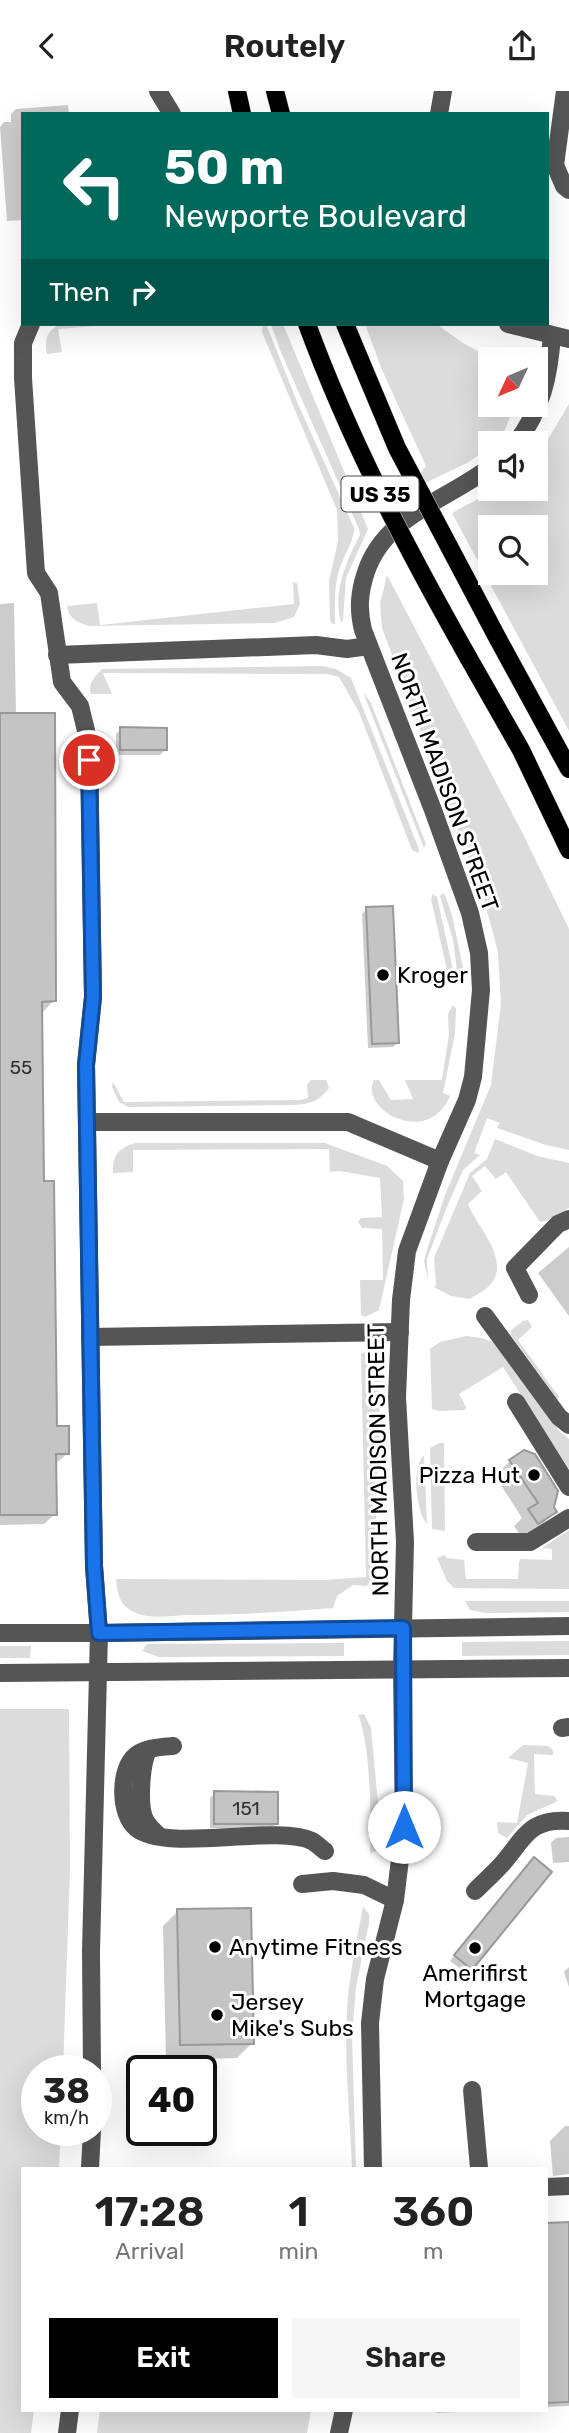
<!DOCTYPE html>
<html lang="en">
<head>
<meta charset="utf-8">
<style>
  :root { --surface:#fff; --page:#f6f6f6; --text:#222; --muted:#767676; --accent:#000 }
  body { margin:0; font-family:Rubik,sans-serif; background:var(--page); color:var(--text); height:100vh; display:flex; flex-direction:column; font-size:26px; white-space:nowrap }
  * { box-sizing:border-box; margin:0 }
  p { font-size:23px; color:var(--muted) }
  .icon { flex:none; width:38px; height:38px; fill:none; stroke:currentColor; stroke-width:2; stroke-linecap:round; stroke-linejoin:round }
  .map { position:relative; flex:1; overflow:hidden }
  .side { position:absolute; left:21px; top:2076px; width:527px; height:245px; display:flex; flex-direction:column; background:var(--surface); border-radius:0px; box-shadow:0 7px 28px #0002 }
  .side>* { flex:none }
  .banner { position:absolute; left:21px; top:21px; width:528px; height:214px; border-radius:0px; box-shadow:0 7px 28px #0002; background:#00695c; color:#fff; overflow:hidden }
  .needle { width:46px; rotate:226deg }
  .tools { position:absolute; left:478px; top:256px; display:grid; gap:14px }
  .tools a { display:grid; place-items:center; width:70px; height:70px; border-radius:0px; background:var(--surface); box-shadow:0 7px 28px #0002; font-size:35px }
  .speed { position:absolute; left:21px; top:1964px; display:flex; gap:14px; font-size:35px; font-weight:700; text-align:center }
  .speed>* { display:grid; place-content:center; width:91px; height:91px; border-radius:50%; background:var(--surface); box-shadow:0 7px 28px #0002; line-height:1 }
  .speed small { font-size:18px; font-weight:400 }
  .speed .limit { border:4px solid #111; border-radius:10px; background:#fff; color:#111 }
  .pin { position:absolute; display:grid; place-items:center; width:60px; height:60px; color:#fff; margin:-30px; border:4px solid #fff; border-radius:50%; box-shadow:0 2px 7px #0007 }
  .me { position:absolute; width:77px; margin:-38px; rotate:0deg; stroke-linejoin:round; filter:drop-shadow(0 0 5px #0008) }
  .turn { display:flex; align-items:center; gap:24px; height:147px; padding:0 28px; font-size:32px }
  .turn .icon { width:91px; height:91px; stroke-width:2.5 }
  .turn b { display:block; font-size:49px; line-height:60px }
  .then { display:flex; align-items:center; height:66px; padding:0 28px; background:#0003; gap:14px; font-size:26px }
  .eta { display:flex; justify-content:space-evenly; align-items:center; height:119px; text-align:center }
  .eta b { font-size:42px; font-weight:600; line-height:49px }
  .primary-button { display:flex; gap:14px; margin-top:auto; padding:14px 28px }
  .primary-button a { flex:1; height:80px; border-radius:0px; background:var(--accent); color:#fff; font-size:28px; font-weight:600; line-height:80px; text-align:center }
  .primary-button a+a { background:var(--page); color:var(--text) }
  header { display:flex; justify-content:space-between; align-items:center; height:91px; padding:0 28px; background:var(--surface); font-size:32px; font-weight:600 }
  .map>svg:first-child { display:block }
</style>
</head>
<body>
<header><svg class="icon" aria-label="back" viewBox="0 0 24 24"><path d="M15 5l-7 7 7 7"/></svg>Routely<svg class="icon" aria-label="share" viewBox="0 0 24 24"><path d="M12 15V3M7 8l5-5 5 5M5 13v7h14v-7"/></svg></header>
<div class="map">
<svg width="569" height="2342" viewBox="0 0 569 2342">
  <rect width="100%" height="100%" fill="#fff"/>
  <g fill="#dcdcdc" fill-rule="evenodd">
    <path d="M62,233H119L58,238L62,261L47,263C44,248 47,238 62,233Z"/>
    <path d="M263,233H266L298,313L354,437C355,448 341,470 338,483C334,499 335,516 335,533H333L330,529L329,490L338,450L337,419L262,241Z"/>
    <path d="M271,233H283L368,438L346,487L343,529L341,531C332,503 347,468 360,444L359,438L280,259Z"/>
    <polygon points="365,233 436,233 463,252 493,268 490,268 490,313 515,313 502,346 496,352 490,352 490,357 467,372 423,393 419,384 426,375 382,279"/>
    <path d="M569,313V640L452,422L498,397H536V368ZM490,436H536V481H490Z"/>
    <polygon points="387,484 524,745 569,838 569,1059 546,1054 497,1037 500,1032 487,1027 474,1062 480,1064 463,1079 446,1118 427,1168 428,1188 424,1171 426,1162 445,1104 491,994 501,912 498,861 485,812 382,537 380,513"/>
    <path d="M293,491L297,492L300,513L294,526L275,532L89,535C78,532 68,527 67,515L97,512L100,534L294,513Z"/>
    <path d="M322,575L336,578L351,587L419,758V762L412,759L359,621L339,586L327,583L103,582L112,603H91C87,593 95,586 102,578Z"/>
    <polygon points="363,601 371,612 426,753 424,757"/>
    <polygon points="442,802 445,804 452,824 463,876 461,880 457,879 453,849 440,805"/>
    <polygon points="433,803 437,806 453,879 451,881 447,879 431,808"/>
    <path d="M453,914L456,918L455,942L443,1002L450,1005C428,1057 359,1019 374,989H379L391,1009L413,1008L405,989H442L449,943L448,923Z"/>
    <path d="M311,989H326L329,997C318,1011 310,1013 293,1014L128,1016L119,1011L112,996L113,991L124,1011L301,1009L308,1007L307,994Z"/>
    <path d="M495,1048L537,1065L569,1072V1117L546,1130L540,1131L506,1081L496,1088L485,1075L472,1085L482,1100L468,1113C477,1137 514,1171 488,1196C483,1201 475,1204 470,1208L451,1205L434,1196L436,1193L434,1167L470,1082L487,1068Z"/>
    <path d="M135,1052H325L387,1075L403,1090L404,1108L379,1219L365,1226L361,1224L360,1189H383L382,1138L362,1137L358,1131L361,1127L382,1126L380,1087L340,1080L330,1081L329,1058L133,1059V1081L113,1082C112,1064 119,1057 135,1052Z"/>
    <polygon points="528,1229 532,1236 518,1249 559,1306 557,1308 511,1244 511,1239 523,1230"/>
    <polygon points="466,1245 482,1247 493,1251 560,1341 569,1348 569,1378 503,1276 459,1303 466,1316 465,1319 439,1320 432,1318 430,1258 440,1251"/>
    <path d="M366,1261C376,1264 379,1273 381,1282L374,1482L367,1495L353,1494L337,1505L333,1517C283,1521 235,1524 185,1524C169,1525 147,1529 132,1520C119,1513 117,1500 116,1488L324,1489L366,1486L361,1262Z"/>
    <polygon points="440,1352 444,1352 445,1440 432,1438 430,1357"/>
    <path d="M424,1364L427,1433C416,1421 411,1376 424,1364Z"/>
    <polygon points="569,1439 569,1498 454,1497 447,1490 437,1467 445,1464 446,1467 464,1469 466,1488 518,1488 519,1471 521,1468 552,1469 552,1458 542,1457"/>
    <polygon points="465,1510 569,1510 569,1521 486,1522 470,1519"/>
    <polygon points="569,1550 569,1564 462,1565 462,1551"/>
    <polygon points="344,1552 344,1565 159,1566 142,1560 147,1553"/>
    <polygon points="0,1555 31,1555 30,1567 0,1567"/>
    <polygon points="0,1618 69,1618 70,1779 63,1979 37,1979 37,2039 61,2039 59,2077 23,2077 23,2319 34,2319 31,2342 0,2342"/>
    <path d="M364,1623L371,1637L380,1734L379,1758L370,1763C372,1734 370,1648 358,1624Z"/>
    <polygon points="523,1654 548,1655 553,1659 553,1664 534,1663 535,1703 554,1705 558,1710 527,1724 507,1747 498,1742 497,1731 517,1732 528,1672 508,1667"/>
    <path d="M363,1816L369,1823V1832L356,1896L352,1944L356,2077H352C350,2018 342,1956 349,1897C352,1870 358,1843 363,1816Z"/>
    <polygon points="100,2319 311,2319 307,2342 97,2342"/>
  </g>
  <g fill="#0003">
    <polygon points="68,14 69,23 23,23 23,129 7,130 0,36 4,31 11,31 11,23 16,18"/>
    <polygon points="14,512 16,623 54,909 44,920 40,920 42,1092 55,1337 67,1363 55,1373 55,1423 44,1433 0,1434 0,513"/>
    <polygon points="121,638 165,659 160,664 116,664 116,643"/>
    <polygon points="367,818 398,951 393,956 368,957 362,823"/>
    <polygon points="569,1156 569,1225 538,1182"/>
    <polygon points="510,1370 555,1421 540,1436 522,1447 514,1435 522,1427 495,1385"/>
    <polygon points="215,1702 277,1732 272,1737 210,1737 210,1707"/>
    <polygon points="569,1746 569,1771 553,1772 551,1752 556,1747"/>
    <polygon points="529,1773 471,1878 466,1882 450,1870"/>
    <polygon points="178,1820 252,1952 237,1967 166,1969 163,1835"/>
    <polygon points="569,1876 569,1896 564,1881"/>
    <polygon points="565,2035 569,2035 569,2083 553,2085 550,2050"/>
    <polygon points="546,2134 569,2146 569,2315 546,2316"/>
    <polygon points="437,2319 498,2319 437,2322"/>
  </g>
  <g fill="#c4c4c4" stroke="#999" stroke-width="2">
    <polygon points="0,622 55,622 56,910 42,911 44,1090 54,1090 57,1335 69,1335 69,1363 56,1363 57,1424 0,1424"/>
    <polygon points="120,636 167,637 167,659 120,659"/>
    <polygon points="393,815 399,952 372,953 366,816"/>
    <polygon points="524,1359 535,1363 558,1400 554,1416 557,1421 538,1433 528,1418 538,1412 509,1369"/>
    <polygon points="214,1700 278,1701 278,1733 214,1733"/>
    <polygon points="534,1766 552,1781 472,1879 454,1864"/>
    <polygon points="251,1817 254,1953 180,1954 177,1818"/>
    <polygon points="569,2131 569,2311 546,2312 546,2132"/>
  </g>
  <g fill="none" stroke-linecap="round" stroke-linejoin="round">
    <g stroke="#dbdbdb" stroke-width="19">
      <g id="major">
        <polyline points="237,0 242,23"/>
        <polyline points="275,0 281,23"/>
        <polyline points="498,548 569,678"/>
        <polyline points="468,566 521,659 569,759"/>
      </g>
    </g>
    <g stroke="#555" stroke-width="18">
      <polyline points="158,0 172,23"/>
      <polyline points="565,0 555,74 564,95 569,99"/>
      <polyline points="439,23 443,0"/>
      <polyline points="31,233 23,252 23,287 36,482 49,502 62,591 80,615 89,652 93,906 86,974 94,1475 99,1542 91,1860 92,1979"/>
      <polyline points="508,233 569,248"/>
      <path d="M516,352C542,318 549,286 552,244"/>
      <polyline points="57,564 316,554 347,558 369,555"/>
      <polyline points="87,1031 348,1031 440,1070"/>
      <polyline points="529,1204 515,1177 558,1133 569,1128"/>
      <polyline points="485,1225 559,1326 569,1334"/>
      <polyline points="90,1246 400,1241"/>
      <polyline points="516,1311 569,1396"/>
      <polyline points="476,1451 530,1451 569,1427"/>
      <polyline points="0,1542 99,1542 569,1535"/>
      <polyline points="0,1582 569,1577"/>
      <polyline points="562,1637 569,1636"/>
      <path d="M173,1655C160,1656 142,1657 133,1667C119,1683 120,1724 136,1737C166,1762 275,1733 312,1750C317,1753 321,1757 325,1760"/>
      <path d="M148,1659C141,1674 137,1719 147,1732C150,1737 155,1741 159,1745"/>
      <polyline points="302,1793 333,1790 364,1794 395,1809"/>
      <path d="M475,1800C484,1791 494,1782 503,1772C525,1746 530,1727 569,1730"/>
      <polyline points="472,1999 479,2077"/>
      <polyline points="90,2077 92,2039"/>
      <path d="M373,2077L370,1932L375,1888L395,1809L404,1736L402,1577L405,1451L397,1306L401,1209L407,1160L440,1070L467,1009L473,986L481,899L479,862L470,822L433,719L363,539C358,518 359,502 366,481C385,424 446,410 490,376"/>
      <polyline points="546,2096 569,2095"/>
      <polyline points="67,2342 70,2319"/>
      <polyline points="339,2342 344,2319"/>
    </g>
    <use href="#major" stroke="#000" stroke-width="18"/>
    <g stroke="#dbdbdb" stroke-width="19" stroke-linecap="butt">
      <g id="major-bridge">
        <path d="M307,233C350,350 407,458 468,566"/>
        <polyline points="345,233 397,357 498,548"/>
      </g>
    </g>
    <use href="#major-bridge" stroke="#000" stroke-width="18"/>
  </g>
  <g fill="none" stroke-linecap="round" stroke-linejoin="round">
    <g stroke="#114b97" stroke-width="18">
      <polyline id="route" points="89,669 93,906 86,974 94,1475 99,1542 403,1537 404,1736"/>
    </g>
    <use href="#route" stroke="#1a73e8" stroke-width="12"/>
  </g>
  <g fill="#000" stroke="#fff" stroke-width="2.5">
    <circle cx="383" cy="884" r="7"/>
    <circle cx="534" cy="1384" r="7"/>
    <circle cx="215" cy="1856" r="7"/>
    <circle cx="475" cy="1857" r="7"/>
    <circle cx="217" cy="1924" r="7"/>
  </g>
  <g text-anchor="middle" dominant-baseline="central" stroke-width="6" stroke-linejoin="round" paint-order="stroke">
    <g font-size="19" fill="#313131">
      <text x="21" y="976">55</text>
      <text x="246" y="1717">151</text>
    </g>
    <rect fill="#fff" stroke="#4c4c4c" stroke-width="2" x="341.5" y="385.5" width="77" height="35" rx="5"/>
    <g font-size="21" font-weight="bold" fill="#000">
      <text x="380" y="403">US 35</text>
    </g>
    <g font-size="23" fill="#000" stroke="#fff">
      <text transform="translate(445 691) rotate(70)">NORTH MADISON STREET</text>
      <text transform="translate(378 1369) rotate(-91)">NORTH MADISON STREET</text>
    </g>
    <g font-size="23" fill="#000" stroke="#fff" text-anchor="start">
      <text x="397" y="884">Kroger</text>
      <text x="520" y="1384" text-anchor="end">Pizza Hut</text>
      <text x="229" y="1856">Anytime Fitness</text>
      <text x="475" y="1882" text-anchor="middle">Amerifirst<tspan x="475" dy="26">Mortgage</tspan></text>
      <text x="231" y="1911">Jersey<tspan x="231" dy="26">Mike's Subs</tspan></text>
    </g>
  </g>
</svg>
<div class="tools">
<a><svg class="needle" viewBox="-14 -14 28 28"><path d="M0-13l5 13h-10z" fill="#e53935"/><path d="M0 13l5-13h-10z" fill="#767676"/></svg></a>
<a><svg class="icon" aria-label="sound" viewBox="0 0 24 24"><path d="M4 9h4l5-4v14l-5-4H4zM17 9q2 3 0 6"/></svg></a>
<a><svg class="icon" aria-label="search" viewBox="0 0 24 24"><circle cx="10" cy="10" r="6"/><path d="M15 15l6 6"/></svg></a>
</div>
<div class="speed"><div>38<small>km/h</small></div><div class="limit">40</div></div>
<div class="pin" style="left:89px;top:669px;background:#d93025"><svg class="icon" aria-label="arrive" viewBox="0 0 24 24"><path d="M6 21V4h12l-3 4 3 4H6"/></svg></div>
<svg class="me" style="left:404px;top:1736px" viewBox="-20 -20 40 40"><circle r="19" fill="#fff"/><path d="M0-13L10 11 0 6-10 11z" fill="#1a73e8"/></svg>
<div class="banner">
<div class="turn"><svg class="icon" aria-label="left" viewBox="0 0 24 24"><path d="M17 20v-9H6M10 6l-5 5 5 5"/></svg><div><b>50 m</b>Newporte Boulevard</div></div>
<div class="then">Then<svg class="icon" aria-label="right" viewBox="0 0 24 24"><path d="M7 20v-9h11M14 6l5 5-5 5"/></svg></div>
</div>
<section class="side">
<div class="eta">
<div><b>17:28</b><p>Arrival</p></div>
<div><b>1</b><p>min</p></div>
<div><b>360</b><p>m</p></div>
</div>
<div class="primary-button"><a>Exit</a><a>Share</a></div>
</section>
</div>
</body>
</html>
